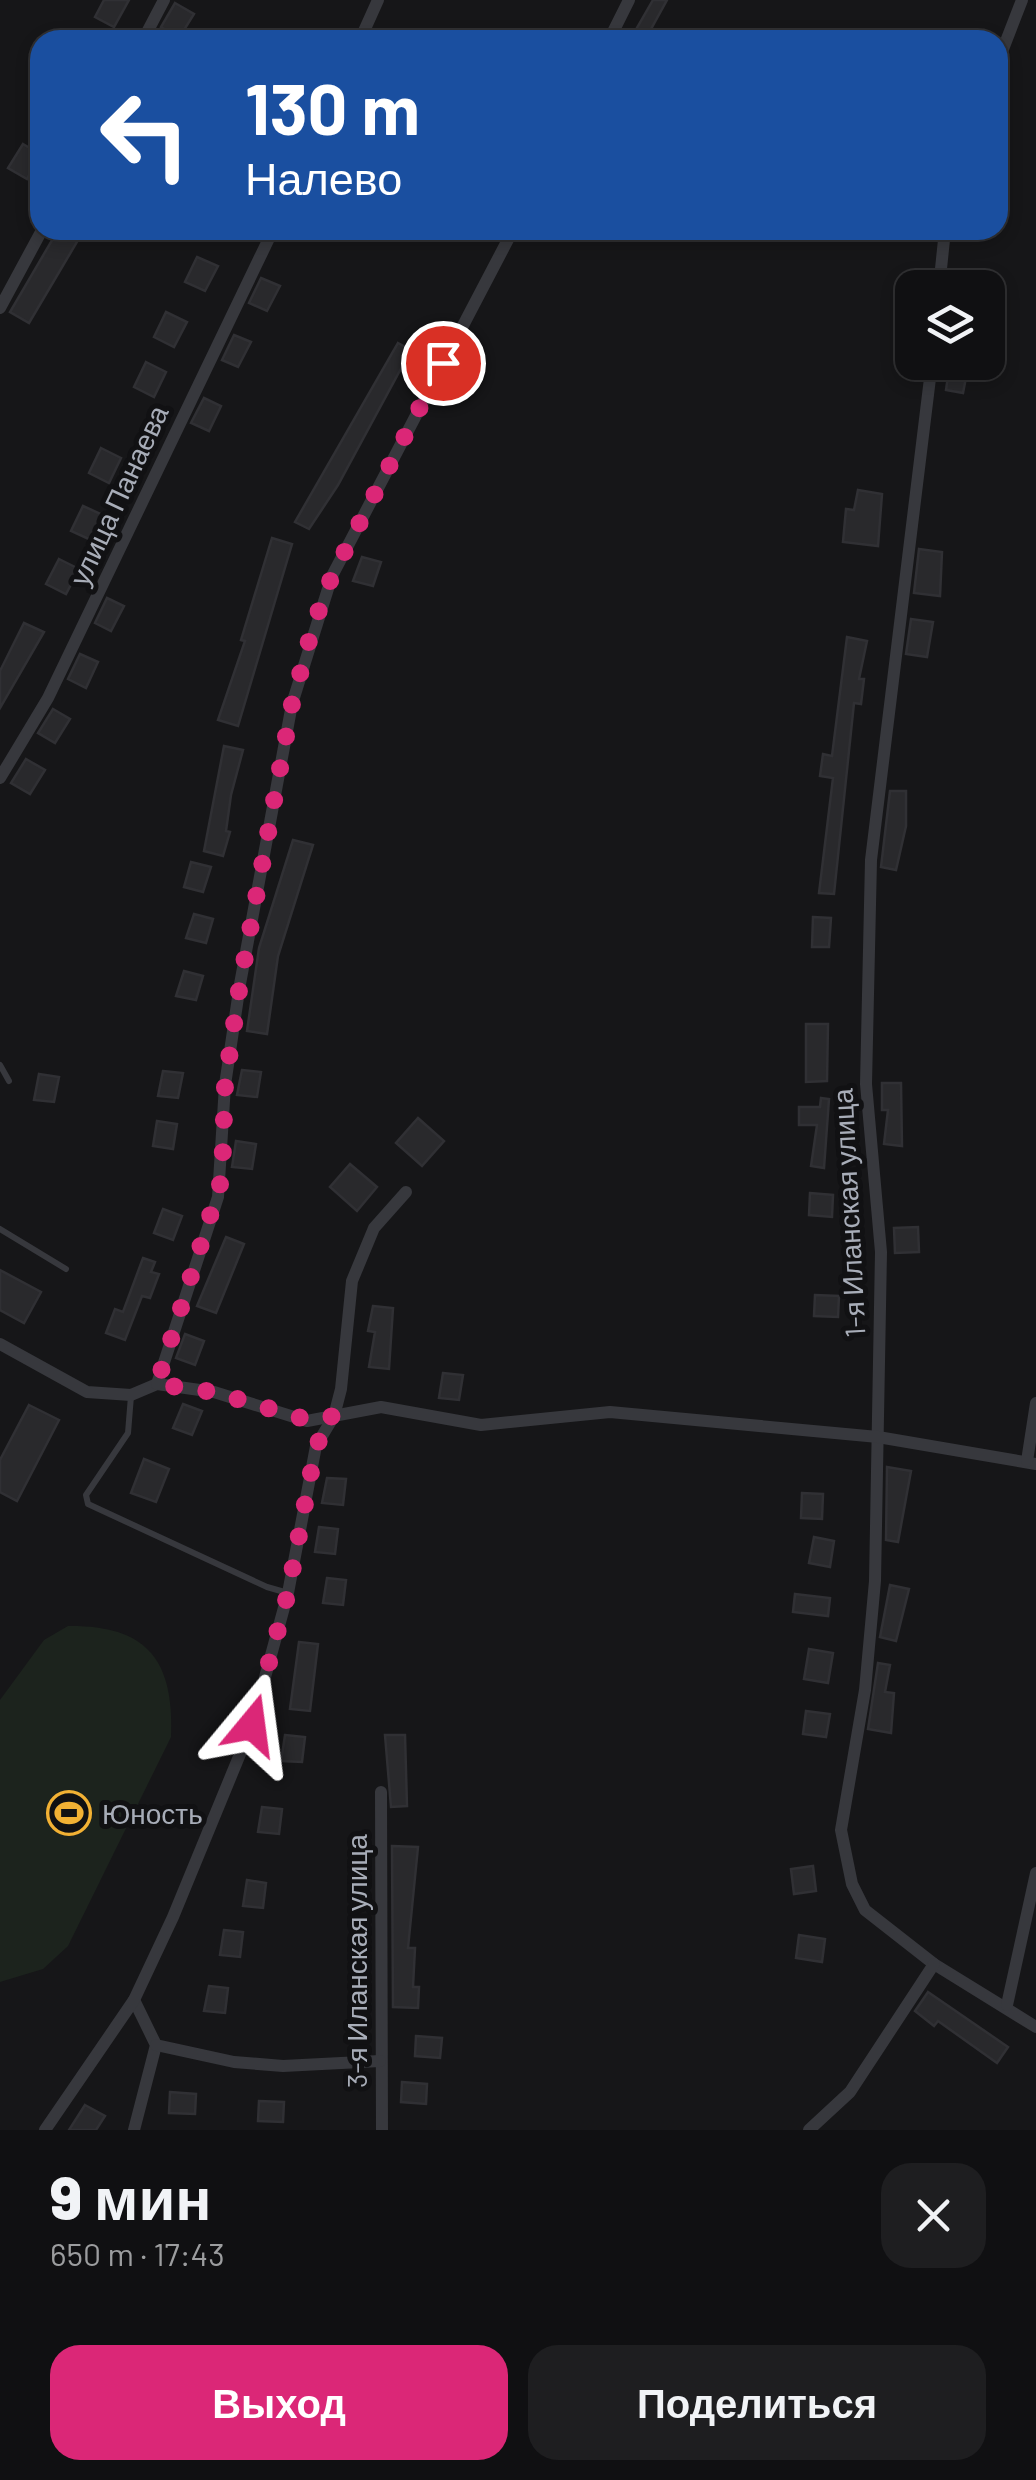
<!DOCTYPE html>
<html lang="ru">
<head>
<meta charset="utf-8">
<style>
  :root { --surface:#101012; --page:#1e1e20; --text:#f1f3f6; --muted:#9c9d9f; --line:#303032; --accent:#db2777 }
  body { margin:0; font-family:Barlow,sans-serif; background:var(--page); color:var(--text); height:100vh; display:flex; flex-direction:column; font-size:38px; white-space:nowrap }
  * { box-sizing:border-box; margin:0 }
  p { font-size:32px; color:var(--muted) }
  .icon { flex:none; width:55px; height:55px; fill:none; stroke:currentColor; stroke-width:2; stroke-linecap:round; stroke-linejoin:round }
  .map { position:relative; height:2130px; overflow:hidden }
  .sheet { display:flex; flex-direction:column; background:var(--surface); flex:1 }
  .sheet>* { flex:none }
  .guide { position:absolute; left:30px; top:30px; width:978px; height:210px; border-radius:30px; box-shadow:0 5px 15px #0003,0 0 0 2px var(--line); background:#1a4fa0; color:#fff; overflow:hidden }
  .tools { position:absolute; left:895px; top:270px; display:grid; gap:20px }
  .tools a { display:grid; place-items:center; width:110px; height:110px; border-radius:20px; background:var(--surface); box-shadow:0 5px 15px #0003,0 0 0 2px var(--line); font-size:50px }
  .pin { position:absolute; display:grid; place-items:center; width:85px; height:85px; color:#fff; margin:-42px; border:5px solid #fff; border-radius:50%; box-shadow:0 2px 10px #0007 }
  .me { position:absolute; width:110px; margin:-55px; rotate:16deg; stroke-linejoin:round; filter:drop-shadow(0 0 8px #0008) }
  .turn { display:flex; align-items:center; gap:35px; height:210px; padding:0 50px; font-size:45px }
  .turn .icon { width:130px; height:130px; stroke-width:2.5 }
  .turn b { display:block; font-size:70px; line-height:85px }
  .round { display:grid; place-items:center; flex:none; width:105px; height:105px; border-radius:30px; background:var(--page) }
  .head { display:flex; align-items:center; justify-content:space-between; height:170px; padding:0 50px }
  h1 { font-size:60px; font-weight:800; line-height:75px }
  .button { display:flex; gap:20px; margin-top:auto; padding:20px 50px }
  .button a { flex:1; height:115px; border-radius:30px; background:var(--accent); color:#fff; font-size:40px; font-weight:800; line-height:115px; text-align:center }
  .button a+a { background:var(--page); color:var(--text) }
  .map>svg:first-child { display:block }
</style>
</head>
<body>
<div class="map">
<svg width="1036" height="2130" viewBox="0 0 1036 2130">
  <rect width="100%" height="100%" fill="#161618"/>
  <path fill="#1c231d" d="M68,1626C148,1625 174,1661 171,1737L68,1946L43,1969L0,1982V1700L44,1640Z"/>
  <g fill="#29292c" stroke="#303034" stroke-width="2.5">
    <polygon points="104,0 129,0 114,27 95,17"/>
    <polygon points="653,0 667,0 650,31 667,40 630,40"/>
    <polygon points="175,3 194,14 179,38 161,27"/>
    <polygon points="23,144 40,154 27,179 8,168"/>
    <polygon points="58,230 84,230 29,323 10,312"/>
    <polygon points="197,257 218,266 205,291 185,282"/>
    <polygon points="261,278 280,286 267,311 249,303"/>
    <polygon points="166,312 187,322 174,347 154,337"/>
    <polygon points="234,335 251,342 238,367 222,360"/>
    <polygon points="398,343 411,350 338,485 309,529 295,522"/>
    <polygon points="146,362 166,372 154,397 134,387"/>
    <polygon points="950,362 969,362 963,393 946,390"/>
    <polygon points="204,398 221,406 209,431 191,423"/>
    <polygon points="101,448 121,458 109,483 89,473"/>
    <polygon points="858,490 882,494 878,546 843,542 846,509 854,510"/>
    <polygon points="83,506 103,515 91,540 71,531"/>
    <polygon points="272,538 292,544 238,726 218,720 245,641 241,640"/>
    <polygon points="919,549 942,552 940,596 914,593"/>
    <polygon points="362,557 381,562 373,586 353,581"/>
    <polygon points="59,559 79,569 66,594 46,584"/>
    <polygon points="107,598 124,606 111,631 95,623"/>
    <polygon points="911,619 933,622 927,657 906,654"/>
    <polygon points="24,623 44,632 0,708 0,671"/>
    <polygon points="847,637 867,641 859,679 864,679 861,704 854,703 834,894 819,893 833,778 820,776 823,754 832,756"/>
    <polygon points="80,654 98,662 86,688 68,679"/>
    <polygon points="53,709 70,719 55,743 38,733"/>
    <polygon points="224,746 243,750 231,795 226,831 230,832 223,856 204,851"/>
    <polygon points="26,759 45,770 30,794 11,783"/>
    <polygon points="890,791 906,791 906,826 896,870 881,867"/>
    <polygon points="293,840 313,845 278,956 267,1034 247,1031 259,948"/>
    <polygon points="191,862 211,867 203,892 184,887"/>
    <polygon points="194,914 213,919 206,943 186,938"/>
    <polygon points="813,917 831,918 829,947 812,947"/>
    <polygon points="184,971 203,976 196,1000 176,996"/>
    <polygon points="806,1024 828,1024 827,1081 806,1082"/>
    <polygon points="242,1070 261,1072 257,1097 237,1095"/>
    <polygon points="163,1071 183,1073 178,1098 158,1096"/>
    <polygon points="39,1074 59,1077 54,1102 34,1100"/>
    <polygon points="882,1083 901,1083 902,1146 884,1144 888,1110 882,1110"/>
    <polygon points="821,1098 829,1099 824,1168 811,1166 817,1125 799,1125 799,1107 820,1107"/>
    <polygon points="418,1118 444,1141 422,1166 396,1143"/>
    <polygon points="157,1121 177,1124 173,1149 153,1146"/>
    <polygon points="236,1141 256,1144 252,1169 232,1167"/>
    <polygon points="350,1164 377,1187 357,1211 330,1187"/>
    <polygon points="810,1193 833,1195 832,1217 809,1215"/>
    <polygon points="163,1209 182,1216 173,1240 154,1233"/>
    <polygon points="918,1227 919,1252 895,1253 894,1228"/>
    <polygon points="226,1237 244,1244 216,1313 197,1306"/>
    <polygon points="143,1258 155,1262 151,1272 159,1274 150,1298 142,1296 125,1340 106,1333 115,1309 123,1312"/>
    <polygon points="0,1270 41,1292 24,1323 0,1310"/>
    <polygon points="815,1295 839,1296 838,1317 814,1316"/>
    <polygon points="373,1306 393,1308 389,1369 369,1367 375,1332 368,1331"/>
    <polygon points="185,1334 204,1341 195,1365 176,1358"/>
    <polygon points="443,1373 463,1375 459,1400 439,1398"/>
    <polygon points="183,1404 202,1411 192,1435 173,1428"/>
    <polygon points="29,1405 59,1420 17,1501 0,1492 0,1460"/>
    <polygon points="144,1459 169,1469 156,1502 131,1493"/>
    <polygon points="887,1467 911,1471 898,1542 886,1540"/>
    <polygon points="327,1478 346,1479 343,1505 322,1503"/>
    <polygon points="802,1493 823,1494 822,1519 801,1518"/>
    <polygon points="319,1527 338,1529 335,1554 315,1552"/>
    <polygon points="814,1537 834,1541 830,1567 809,1563"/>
    <polygon points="327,1578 346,1580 343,1605 323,1603"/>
    <polygon points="890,1585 909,1589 896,1641 880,1637"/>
    <polygon points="795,1594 830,1598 828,1616 793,1612"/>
    <polygon points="299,1642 318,1644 310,1711 290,1709"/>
    <polygon points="809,1649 833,1653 828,1683 804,1679"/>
    <polygon points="878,1663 890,1665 885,1692 894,1693 891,1733 868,1729"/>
    <polygon points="806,1711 830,1714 826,1737 803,1734"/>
    <polygon points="285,1735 305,1737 302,1762 281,1761"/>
    <polygon points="385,1735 405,1735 407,1806 391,1807"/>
    <polygon points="262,1807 282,1809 279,1834 258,1832"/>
    <polygon points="392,1846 418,1847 408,1948 415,1948 413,1987 419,1987 418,2008 393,2007"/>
    <polygon points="813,1866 816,1891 794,1894 791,1869"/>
    <polygon points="247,1880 266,1883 263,1908 243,1906"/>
    <polygon points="224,1930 243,1932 240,1957 220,1955"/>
    <polygon points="799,1935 825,1939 822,1962 796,1958"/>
    <polygon points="209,1986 228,1988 225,2013 204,2011"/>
    <polygon points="928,1992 1008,2047 997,2063 938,2021 934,2026 915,2011"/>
    <polygon points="416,2036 442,2038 440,2058 415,2056"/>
    <polygon points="402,2082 427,2084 426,2104 401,2102"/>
    <polygon points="170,2092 196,2094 195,2114 169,2113"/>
    <polygon points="259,2101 284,2102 283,2122 258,2121"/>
    <polygon points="85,2105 105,2116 96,2130 69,2130"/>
  </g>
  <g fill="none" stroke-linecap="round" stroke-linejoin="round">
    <g stroke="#37383d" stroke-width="6">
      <polyline points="0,1065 9,1081"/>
      <polyline points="0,1229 66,1269"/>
      <polyline points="131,1396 128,1433 86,1495 88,1504 267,1587 288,1593"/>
    </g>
    <g stroke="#37383d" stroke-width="12">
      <polyline points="143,40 164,0"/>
      <polyline points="360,40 378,0"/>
      <polyline points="609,40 629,0"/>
      <polyline points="998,62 1022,0"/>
      <polyline points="939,288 945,230"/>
      <polyline points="0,308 42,230"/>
      <polyline points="932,362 871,860 866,1084 881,1252 875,1581 865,1690 841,1830 852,1884 865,1910 934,1964 1036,2027"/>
      <polyline points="0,778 48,698 273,230"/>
      <polyline points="0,1344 87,1392 131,1395 157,1384 214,1392 307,1421 381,1407 481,1425 610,1412 878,1437 1036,1464"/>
      <polyline points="157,1384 218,1197 225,1085 240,984 292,704 332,576 513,230"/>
      <polyline points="1027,1461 1036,1403"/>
      <polyline points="381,1792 382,2130"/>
      <polyline points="134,2000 156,2045 134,2130"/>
      <polyline points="1007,2005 1036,1873"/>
      <polyline points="156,2045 234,2062 283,2066 380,2061"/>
      <polyline points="45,2130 134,2000 173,1917 252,1725 288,1593 316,1446 334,1416 341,1389 352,1281 374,1228 406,1192"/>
      <polyline points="809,2130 850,2092 934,1964"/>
    </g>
  </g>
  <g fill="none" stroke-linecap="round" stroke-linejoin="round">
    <polyline stroke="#db2777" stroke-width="18" stroke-dasharray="0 32.4" points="252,1725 288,1593 316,1446 334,1416 308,1420 214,1392 157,1384 222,1178 225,1085 240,984 292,704 313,626 332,576 443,363"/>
  </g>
  <defs>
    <g id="stadium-ring" transform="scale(2.25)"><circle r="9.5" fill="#111113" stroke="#f2b134" stroke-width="1.5"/><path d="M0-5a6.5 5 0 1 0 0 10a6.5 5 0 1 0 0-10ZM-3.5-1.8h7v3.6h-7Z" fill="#f2b134"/></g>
  </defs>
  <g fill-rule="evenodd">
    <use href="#stadium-ring" x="69" y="1813"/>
  </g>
  <g text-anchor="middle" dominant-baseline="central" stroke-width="10" stroke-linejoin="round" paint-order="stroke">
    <g font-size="28" fill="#a8adb8" stroke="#111113">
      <text transform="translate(118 495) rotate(-65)">улица Панаева</text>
      <text transform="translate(848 1213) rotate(-93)">1-я Иланская улица</text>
      <text transform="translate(356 1961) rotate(-90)">3-я Иланская улица</text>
    </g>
    <g font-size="28" fill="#a8adb8" stroke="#111113" text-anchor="start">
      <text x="102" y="1813">Юность</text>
    </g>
  </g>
</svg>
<div class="tools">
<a><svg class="icon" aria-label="layers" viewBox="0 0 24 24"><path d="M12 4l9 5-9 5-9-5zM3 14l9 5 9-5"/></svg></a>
</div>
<div class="pin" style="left:443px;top:363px;background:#d93025"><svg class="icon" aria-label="arrive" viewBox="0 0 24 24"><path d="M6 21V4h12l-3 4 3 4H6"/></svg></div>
<svg class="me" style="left:252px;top:1725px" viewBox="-20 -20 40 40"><path d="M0-17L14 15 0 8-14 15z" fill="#db2777" stroke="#fff" stroke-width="4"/></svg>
<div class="guide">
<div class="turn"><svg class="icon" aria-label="left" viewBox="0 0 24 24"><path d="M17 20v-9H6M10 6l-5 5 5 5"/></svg><div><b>130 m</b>Налево</div></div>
</div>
</div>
<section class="sheet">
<div class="head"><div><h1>9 мин</h1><p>650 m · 17:43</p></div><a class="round"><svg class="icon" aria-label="close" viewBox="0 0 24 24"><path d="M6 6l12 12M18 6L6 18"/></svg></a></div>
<div class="button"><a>Выход</a><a>Поделиться</a></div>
</section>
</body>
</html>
